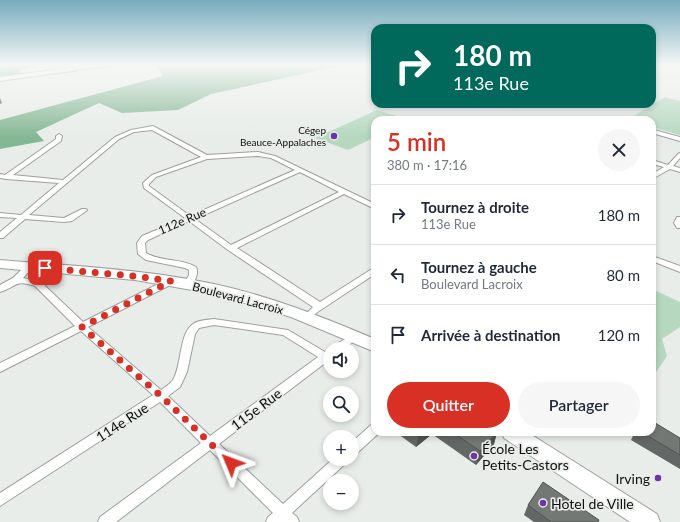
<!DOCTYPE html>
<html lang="fr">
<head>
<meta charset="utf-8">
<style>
  :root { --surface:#fff; --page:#f6f6f7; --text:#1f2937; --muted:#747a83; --line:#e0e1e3; --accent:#d93025 }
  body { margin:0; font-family:Lato,sans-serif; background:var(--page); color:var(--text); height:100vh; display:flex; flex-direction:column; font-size:15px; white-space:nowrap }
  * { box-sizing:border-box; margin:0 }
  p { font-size:13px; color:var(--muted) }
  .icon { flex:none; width:22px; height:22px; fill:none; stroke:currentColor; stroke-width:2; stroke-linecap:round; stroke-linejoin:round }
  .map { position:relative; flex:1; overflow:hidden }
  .panel { position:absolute; left:371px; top:116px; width:285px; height:320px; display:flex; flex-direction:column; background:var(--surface); border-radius:12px; box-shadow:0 2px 6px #0003 }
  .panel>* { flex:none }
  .banner { position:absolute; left:371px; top:24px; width:285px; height:84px; border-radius:12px; box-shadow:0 2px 6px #0003; background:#00695c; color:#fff; overflow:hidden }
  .fabs { position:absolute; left:323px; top:342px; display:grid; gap:8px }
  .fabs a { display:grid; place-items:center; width:36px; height:36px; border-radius:50%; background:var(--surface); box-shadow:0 2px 6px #0003; font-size:20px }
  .pin { position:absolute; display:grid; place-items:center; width:34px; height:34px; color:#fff; margin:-17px; border-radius:8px; box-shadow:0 2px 6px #0006 }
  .me { position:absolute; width:44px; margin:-22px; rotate:314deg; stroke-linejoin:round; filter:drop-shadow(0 0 3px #0008) }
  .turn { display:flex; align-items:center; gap:14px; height:84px; padding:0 16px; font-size:18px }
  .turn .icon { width:52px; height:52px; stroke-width:2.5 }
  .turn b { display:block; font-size:28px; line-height:34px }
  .round { display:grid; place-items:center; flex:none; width:42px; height:42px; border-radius:21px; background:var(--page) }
  .overview { display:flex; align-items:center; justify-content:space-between; height:68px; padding:0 16px }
  h1 { font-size:24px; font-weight:600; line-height:30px; color:var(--accent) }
  .primary-button { display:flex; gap:8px; margin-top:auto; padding:8px 16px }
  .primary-button a { flex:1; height:46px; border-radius:24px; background:var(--accent); color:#fff; font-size:16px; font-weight:600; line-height:46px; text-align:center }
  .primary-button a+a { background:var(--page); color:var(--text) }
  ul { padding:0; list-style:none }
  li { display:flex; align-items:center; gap:12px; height:60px; padding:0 16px; border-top:1px solid var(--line) }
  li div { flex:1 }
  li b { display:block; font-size:15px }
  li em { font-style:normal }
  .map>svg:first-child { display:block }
</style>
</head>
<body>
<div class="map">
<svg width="680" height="522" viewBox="0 0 680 522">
  <rect width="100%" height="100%" fill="#e8ede9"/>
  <g fill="#b5d8bf">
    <polygon points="665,97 680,101 680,135 652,127 652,120 627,120"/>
    <polygon points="377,110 409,120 375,120 375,137 348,150 315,138"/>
    <polygon points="652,289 680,302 680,327 662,339 667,356 652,378"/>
  </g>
  <g fill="#84b794">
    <polygon points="0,65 43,65 19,70 23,74 0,78"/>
    <polygon points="147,65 344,65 211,94 178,110 122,113 99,103 36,132 44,141 0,149 0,120 163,76 158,68"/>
  </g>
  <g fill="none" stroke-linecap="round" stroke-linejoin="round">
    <g stroke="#6c9e7c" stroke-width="1">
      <polyline points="11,65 6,69 12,71 11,73 14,75"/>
      <polyline points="18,65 21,65"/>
      <polyline points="97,69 122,65"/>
      <polyline points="31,77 78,71"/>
    </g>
    <g stroke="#9ca19d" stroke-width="2">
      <g id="street">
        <path d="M153,126L207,155L258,152L275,156L375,204V209L344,194L237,248L320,302L375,267V274L316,313C312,318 310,322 304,320L302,318L313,307L228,250L189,221L148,240L145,243L146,253C161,262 181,258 196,267C199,274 195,280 191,286H185L184,284L189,275V270L185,268L146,260L138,254L137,243L142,236L185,218L144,188L143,183L152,175L201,157L152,130L134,132L119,139L29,215L64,218L82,209H86L87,210L86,211L72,221L64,222L25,219L3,238H0V232L17,218L0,217V213L21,215L59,183L6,179L0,178V174L5,175L56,139V136L59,134L62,136L61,141L13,175L63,180L115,137L131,130ZM258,156L271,158L295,170L190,216L149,186V184L156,177L207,159ZM300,172L339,192L231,245L195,219Z"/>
        <polygon points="654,130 680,137 680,141 652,133 652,131"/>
        <polygon points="680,153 680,158 673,166 680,168 680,172 670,169 652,179 652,174 664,167 652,164 652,160 668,165 678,154"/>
        <polygon points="677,217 680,217 680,228 677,228 674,223"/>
        <polygon points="652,256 680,266 680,272 652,261"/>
        <path d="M27,264H30L34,266L23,278L41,282L83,322L168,279H174L175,281L174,283L88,327L161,390C165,387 170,384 173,380C182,365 179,333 193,324C198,320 208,320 214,319L288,330L325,352L330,349V358L329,360L219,444L283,504L333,459H348L346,463L292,513L297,517L299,522H266L268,517L273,513L210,450L116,522H98L100,517L201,443L160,402L0,506V493L153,395L81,331L0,372V363L75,326L35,286C14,279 17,287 0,292V285L13,278ZM214,325L283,335L318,357L210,436L168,396L180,387L187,372L195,334L199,328Z"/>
        <polygon points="354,334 357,335 359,337 357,339 343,349 331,349 333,346"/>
        <polygon points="375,424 375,432 379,433 356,454 352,455 352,442 371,425"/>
      </g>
    </g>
    <g stroke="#9ca19d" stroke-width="2">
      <polygon id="secondary" points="93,65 110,65 0,81 0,77"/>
    </g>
    <g stroke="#9ca19d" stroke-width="2">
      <g id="primary">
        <path d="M0,260C72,266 144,269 214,284C270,296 323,317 375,339V352L291,317L215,294L135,280L0,268Z"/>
        <polygon points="502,432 527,432 657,514 660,522 630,522 504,438"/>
      </g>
    </g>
    <use href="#street" fill="#fff" fill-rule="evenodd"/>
    <use href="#secondary" fill="#fff" fill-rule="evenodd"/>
    <use href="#primary" fill="#fff" fill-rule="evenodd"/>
  </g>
  <g fill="#636765">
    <polygon points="399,432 497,432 494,444 476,465 432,434 416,447 398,434"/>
    <polygon points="635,432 652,432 680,438 680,469 631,440"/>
    <polygon points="528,505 598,522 534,522 524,515"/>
  </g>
  <g fill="#505452">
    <polygon points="0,98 2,103 0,104"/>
    <polygon points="421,432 432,432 432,434 416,447 419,434"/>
    <polygon points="497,432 494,444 476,465 480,451"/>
  </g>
  <g fill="#737875" stroke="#505452">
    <polygon points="652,421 680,438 680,455 641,432 652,432"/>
    <polygon points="452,432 497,432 480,451"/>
    <polygon points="543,482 599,520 598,522 551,522 528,505"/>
  </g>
  <linearGradient id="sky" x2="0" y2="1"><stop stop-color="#76abbd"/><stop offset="0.47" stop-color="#f5f7f5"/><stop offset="1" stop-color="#f5f7f5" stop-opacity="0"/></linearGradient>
  <rect width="680" height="138" fill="url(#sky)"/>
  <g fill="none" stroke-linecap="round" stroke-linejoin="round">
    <polyline stroke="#d93025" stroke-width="7" stroke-dasharray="0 12.6" points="45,268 134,276 171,281 82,327 161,396 231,463"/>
  </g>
  <g fill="#7032a8" stroke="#e8ede9" stroke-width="1.5">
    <circle cx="334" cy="136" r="4"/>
    <circle cx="474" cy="456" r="4"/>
    <circle cx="658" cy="478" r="4"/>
    <circle cx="543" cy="503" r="4"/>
  </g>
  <g text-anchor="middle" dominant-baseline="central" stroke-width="3.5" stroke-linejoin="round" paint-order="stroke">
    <g font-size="10" fill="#0e0f0e" stroke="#e8ede9" text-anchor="end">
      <text x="326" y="130">Cégep<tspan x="326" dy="12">Beauce-Appalaches</tspan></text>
    </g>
    <g font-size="12" fill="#0e0f0e" stroke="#e8ede9">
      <text transform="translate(182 221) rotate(-23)">112e Rue</text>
      <text transform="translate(238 298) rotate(15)">Boulevard Lacroix</text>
    </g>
    <g font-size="14" fill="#0e0f0e" stroke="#e8ede9">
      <text transform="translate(256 409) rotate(-37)">115e Rue</text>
      <text transform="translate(122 422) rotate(-33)">114e Rue</text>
    </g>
    <g font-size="14" fill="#0e0f0e" stroke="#e8ede9" text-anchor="start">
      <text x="482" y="448">École Les<tspan x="482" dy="16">Petits-Castors</tspan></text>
      <text x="650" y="478" text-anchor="end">Irving</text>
      <text x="551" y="503">Hotel de Ville</text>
    </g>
  </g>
</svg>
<div class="fabs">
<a><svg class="icon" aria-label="sound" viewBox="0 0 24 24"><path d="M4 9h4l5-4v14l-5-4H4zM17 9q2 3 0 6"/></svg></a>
<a><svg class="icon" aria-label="search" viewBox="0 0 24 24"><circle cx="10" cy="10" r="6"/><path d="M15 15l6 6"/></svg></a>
<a>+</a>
<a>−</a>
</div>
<div class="pin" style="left:45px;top:268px;background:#d93025"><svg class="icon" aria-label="arrive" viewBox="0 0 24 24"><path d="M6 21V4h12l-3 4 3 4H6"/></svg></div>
<svg class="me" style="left:231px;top:463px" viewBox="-20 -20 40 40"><path d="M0-17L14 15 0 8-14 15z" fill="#d93025" stroke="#fff" stroke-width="4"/></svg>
<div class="banner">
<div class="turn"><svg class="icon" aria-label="right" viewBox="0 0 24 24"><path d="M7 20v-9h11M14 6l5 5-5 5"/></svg><div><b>180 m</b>113e Rue</div></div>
</div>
<section class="panel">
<div class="overview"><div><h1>5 min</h1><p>380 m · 17:16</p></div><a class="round"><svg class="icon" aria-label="close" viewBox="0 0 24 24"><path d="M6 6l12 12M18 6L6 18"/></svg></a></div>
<ul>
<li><svg class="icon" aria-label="right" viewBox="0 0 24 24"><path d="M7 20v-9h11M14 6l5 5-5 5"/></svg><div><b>Tournez à droite</b><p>113e Rue</p></div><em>180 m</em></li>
<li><svg class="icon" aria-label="left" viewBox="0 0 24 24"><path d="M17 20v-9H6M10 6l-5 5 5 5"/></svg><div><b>Tournez à gauche</b><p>Boulevard Lacroix</p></div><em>80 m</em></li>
<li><svg class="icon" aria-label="arrive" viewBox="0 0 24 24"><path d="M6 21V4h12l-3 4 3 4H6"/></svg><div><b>Arrivée à destination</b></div><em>120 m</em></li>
</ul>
<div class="primary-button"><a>Quitter</a><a>Partager</a></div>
</section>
</div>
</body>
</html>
